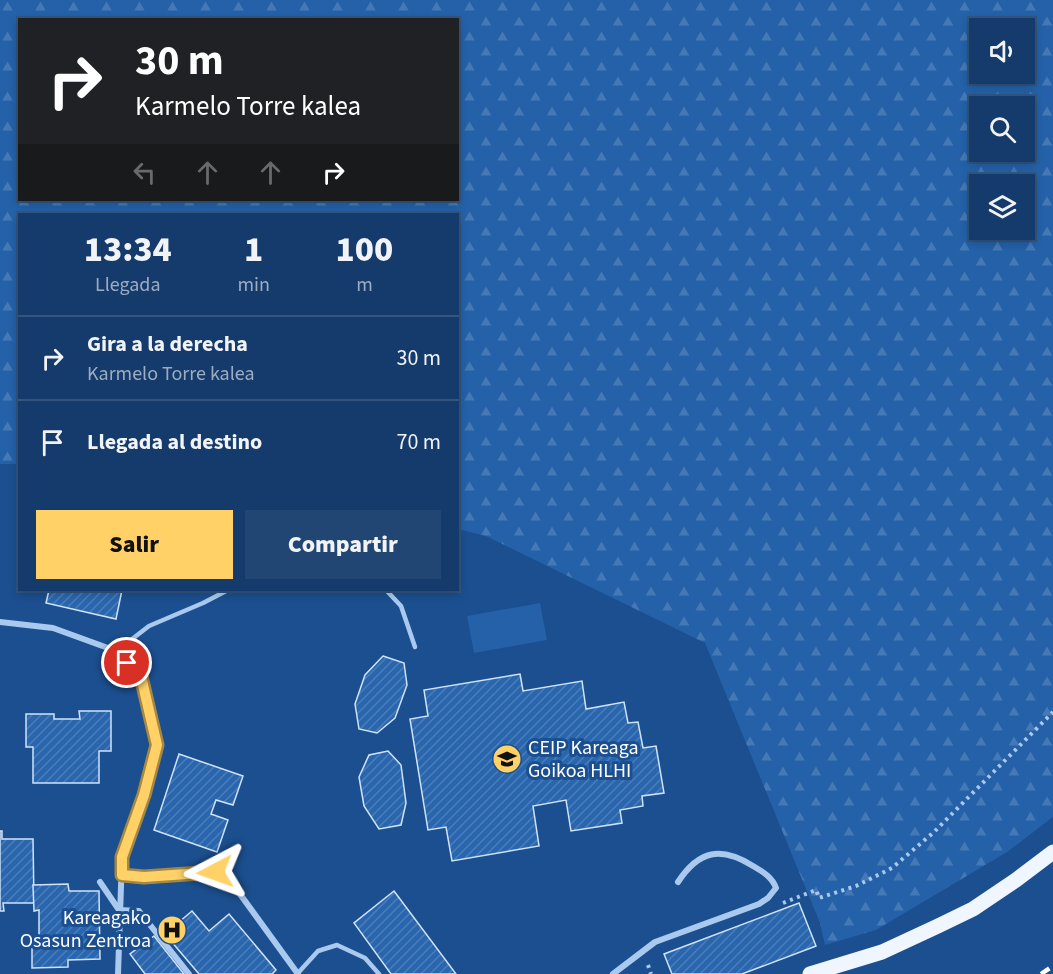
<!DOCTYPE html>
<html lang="es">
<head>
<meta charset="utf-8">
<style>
  :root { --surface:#143b6b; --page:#214673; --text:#f1f3f6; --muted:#9dadc1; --line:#33557e; --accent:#ffd166 }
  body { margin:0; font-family:"Source Sans 3",sans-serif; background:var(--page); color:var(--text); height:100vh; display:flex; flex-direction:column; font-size:22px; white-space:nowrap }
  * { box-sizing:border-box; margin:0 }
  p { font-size:20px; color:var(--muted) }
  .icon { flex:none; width:33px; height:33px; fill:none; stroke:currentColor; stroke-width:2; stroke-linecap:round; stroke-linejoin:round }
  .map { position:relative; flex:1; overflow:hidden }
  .sheet { position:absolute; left:18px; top:213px; width:441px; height:378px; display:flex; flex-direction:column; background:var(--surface); border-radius:0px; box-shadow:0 3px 9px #0003,0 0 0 2px var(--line) }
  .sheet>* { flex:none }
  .hud { position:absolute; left:18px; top:18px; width:441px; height:183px; border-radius:0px; box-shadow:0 3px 9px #0003,0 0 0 2px var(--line); background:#202124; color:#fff; overflow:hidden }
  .buttons { position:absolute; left:969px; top:18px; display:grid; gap:12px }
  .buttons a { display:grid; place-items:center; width:66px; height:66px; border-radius:0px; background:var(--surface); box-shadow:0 3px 9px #0003,0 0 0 2px var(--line); font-size:30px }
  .pin { position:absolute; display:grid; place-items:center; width:51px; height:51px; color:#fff; margin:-26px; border:3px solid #fff; border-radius:50%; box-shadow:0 2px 6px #0007 }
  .me { position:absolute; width:66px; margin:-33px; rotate:266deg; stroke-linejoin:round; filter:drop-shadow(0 0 4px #0008) }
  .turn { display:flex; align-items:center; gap:21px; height:126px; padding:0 18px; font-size:27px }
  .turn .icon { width:78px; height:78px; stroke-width:2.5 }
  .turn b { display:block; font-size:42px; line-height:51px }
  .lanes { display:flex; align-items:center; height:57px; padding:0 18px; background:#0003; justify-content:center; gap:30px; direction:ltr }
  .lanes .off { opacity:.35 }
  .eta { display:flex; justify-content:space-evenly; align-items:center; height:102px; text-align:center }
  .eta b { font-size:36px; font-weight:800; line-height:42px }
  .action { display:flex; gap:12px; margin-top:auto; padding:12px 18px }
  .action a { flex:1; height:69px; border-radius:0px; background:var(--accent); color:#111; font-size:24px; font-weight:800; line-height:69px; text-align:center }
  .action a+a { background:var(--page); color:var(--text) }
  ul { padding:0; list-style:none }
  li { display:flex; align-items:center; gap:18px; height:84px; padding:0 18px; border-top:2px solid var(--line) }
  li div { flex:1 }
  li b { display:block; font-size:22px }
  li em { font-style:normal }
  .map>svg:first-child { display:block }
</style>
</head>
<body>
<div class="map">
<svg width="1053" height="974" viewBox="0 0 1053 974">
  <defs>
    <pattern id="forest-firs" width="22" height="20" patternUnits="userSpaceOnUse" patternTransform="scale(1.5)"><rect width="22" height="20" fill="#2461a8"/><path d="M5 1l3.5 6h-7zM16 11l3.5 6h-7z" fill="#4579b5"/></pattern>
    <pattern id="building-hatch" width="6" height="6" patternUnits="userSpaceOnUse" patternTransform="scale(1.5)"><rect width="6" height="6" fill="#2a66ad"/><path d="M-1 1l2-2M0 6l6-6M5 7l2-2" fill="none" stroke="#4a7db9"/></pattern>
  </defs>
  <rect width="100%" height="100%" fill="#1b4f8f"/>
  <path fill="url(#forest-firs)" fill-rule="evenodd" d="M0,0H1053V817L1007,852L876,930L825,945L820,923L705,643L486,536L458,529V214H20L19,464H0ZM20,20H458V200H20ZM980,28H1024V74H980ZM980,106H1024V152H980ZM980,184H1024V230H980Z"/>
  <polygon fill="#2461a8" points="540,603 547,640 474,653 467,616"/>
  <g fill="url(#building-hatch)" stroke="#cfe3fa" stroke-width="1.5">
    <polygon points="49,590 122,590 116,619 46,603"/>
    <polygon points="383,656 404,663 407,685 395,718 377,733 359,729 355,704 365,675"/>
    <polygon points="520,674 523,691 582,681 586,709 624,702 628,723 638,722 643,748 656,746 664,793 642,796 643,806 620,810 622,823 571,831 566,800 533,806 539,846 452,861 446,827 428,830 410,719 428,716 424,690"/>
    <polygon points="79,711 111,711 111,751 99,751 99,783 33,783 33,747 26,747 26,714 54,714 54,719 80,719"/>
    <polygon points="388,751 401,765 406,803 401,825 379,829 364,806 359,777 369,755"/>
    <polygon points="179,754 243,776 233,805 216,800 211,814 228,820 217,852 154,830"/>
    <polygon points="0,831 2,831 2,839 33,839 34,903 3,903 4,911 0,911"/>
    <polygon points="68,884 69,891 99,891 100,959 68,960 68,967 32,968 32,939 39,938 39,910 34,911 33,885"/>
    <polygon points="394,891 456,974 391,974 354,923"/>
    <polygon points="799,903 816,946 742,974 672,974 664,954"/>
    <polygon points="192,911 209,931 229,914 276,970 272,974 199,974 165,934"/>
    <polygon points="154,936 184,974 145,974 130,954"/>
  </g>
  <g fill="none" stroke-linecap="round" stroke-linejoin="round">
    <g stroke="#a9c9ee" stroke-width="4" stroke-dasharray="3 4.5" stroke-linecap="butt">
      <polyline points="783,903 816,890 819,898 856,886 892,868 934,832 1053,712"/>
      <polyline points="648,965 651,974"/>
    </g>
    <g stroke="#a9c9ee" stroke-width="4.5">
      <polyline points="386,590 401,606 415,647"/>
      <polyline points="114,653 149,626 203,603 228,590"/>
      <polyline points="298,973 318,951 337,945 365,958 379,974"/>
    </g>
    <g stroke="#a9c9ee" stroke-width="6">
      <polyline points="0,622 53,628 108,648 140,672 157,745 144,795 122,857 118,974"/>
      <polyline points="122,875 144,877 215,872 237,890 298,974"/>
      <polyline points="100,882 119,910 139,911 189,974"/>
      <path d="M613,974L655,942L759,904L768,898L776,888C772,877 763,872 753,866C721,846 699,850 678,882"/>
    </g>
    <polyline stroke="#f0f6ff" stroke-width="15" points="810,974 882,952 938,926 973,909 1016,880 1053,852"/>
    <polyline stroke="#fff" stroke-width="4.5" stroke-dasharray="10 4.5" stroke-linecap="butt" points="1041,974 1053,966"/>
  </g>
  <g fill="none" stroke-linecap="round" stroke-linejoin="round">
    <g stroke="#a68842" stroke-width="15">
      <polyline id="route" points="127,663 140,672 157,745 144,795 122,857 122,875 144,877 215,872"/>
    </g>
    <use href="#route" stroke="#ffd166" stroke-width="10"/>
  </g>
  <defs>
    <g id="school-disc" transform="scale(1.5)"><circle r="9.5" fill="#ffd166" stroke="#1b4f8f"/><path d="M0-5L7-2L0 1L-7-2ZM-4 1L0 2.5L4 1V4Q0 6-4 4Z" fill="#111"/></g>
    <g id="hospital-disc" transform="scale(1.5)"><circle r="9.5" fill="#ffd166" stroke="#1b4f8f"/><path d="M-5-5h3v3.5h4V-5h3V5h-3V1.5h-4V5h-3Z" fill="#111"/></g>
  </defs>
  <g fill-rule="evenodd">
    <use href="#school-disc" x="507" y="759"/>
    <use href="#hospital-disc" x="172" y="930"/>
  </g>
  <g text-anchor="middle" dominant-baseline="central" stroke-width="6" stroke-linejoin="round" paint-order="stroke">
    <g font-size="20" fill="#fff" stroke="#1b4f8f" text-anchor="start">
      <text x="528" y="748">CEIP Kareaga<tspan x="528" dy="23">Goikoa HLHI</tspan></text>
      <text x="151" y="918" text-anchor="end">Kareagako<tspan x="151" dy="23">Osasun Zentroa</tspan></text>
    </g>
  </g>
</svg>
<div class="buttons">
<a><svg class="icon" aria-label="sound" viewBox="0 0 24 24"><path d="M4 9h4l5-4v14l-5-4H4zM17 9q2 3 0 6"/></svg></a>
<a><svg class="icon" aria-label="search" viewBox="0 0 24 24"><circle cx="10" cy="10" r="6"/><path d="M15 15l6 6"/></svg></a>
<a><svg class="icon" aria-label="layers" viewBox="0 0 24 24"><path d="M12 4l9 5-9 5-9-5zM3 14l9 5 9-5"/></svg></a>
</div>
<div class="pin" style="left:127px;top:663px;background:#d93025"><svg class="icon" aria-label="arrive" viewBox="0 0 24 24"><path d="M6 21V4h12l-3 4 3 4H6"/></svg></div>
<svg class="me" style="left:215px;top:872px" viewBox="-20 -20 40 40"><path d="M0-17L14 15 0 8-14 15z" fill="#ffd166" stroke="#fff" stroke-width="4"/></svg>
<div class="hud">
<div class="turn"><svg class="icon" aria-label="right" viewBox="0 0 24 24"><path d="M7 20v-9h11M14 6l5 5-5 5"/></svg><div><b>30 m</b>Karmelo Torre kalea</div></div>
<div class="lanes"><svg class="icon off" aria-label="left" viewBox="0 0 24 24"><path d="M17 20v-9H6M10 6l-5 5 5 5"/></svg><svg class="icon off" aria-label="ahead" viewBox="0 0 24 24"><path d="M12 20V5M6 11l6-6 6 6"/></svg><svg class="icon off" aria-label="ahead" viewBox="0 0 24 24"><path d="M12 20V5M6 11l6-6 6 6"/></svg><svg class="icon" aria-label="right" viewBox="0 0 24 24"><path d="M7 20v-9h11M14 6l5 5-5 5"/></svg></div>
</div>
<section class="sheet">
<div class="eta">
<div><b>13:34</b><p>Llegada</p></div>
<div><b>1</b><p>min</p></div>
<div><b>100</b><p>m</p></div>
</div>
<ul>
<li><svg class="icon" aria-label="right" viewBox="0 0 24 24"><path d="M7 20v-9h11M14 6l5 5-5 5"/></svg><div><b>Gira a la derecha</b><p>Karmelo Torre kalea</p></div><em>30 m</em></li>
<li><svg class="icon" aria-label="arrive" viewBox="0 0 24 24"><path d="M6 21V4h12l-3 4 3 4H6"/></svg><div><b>Llegada al destino</b></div><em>70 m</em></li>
</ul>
<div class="action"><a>Salir</a><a>Compartir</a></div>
</section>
</div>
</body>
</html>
